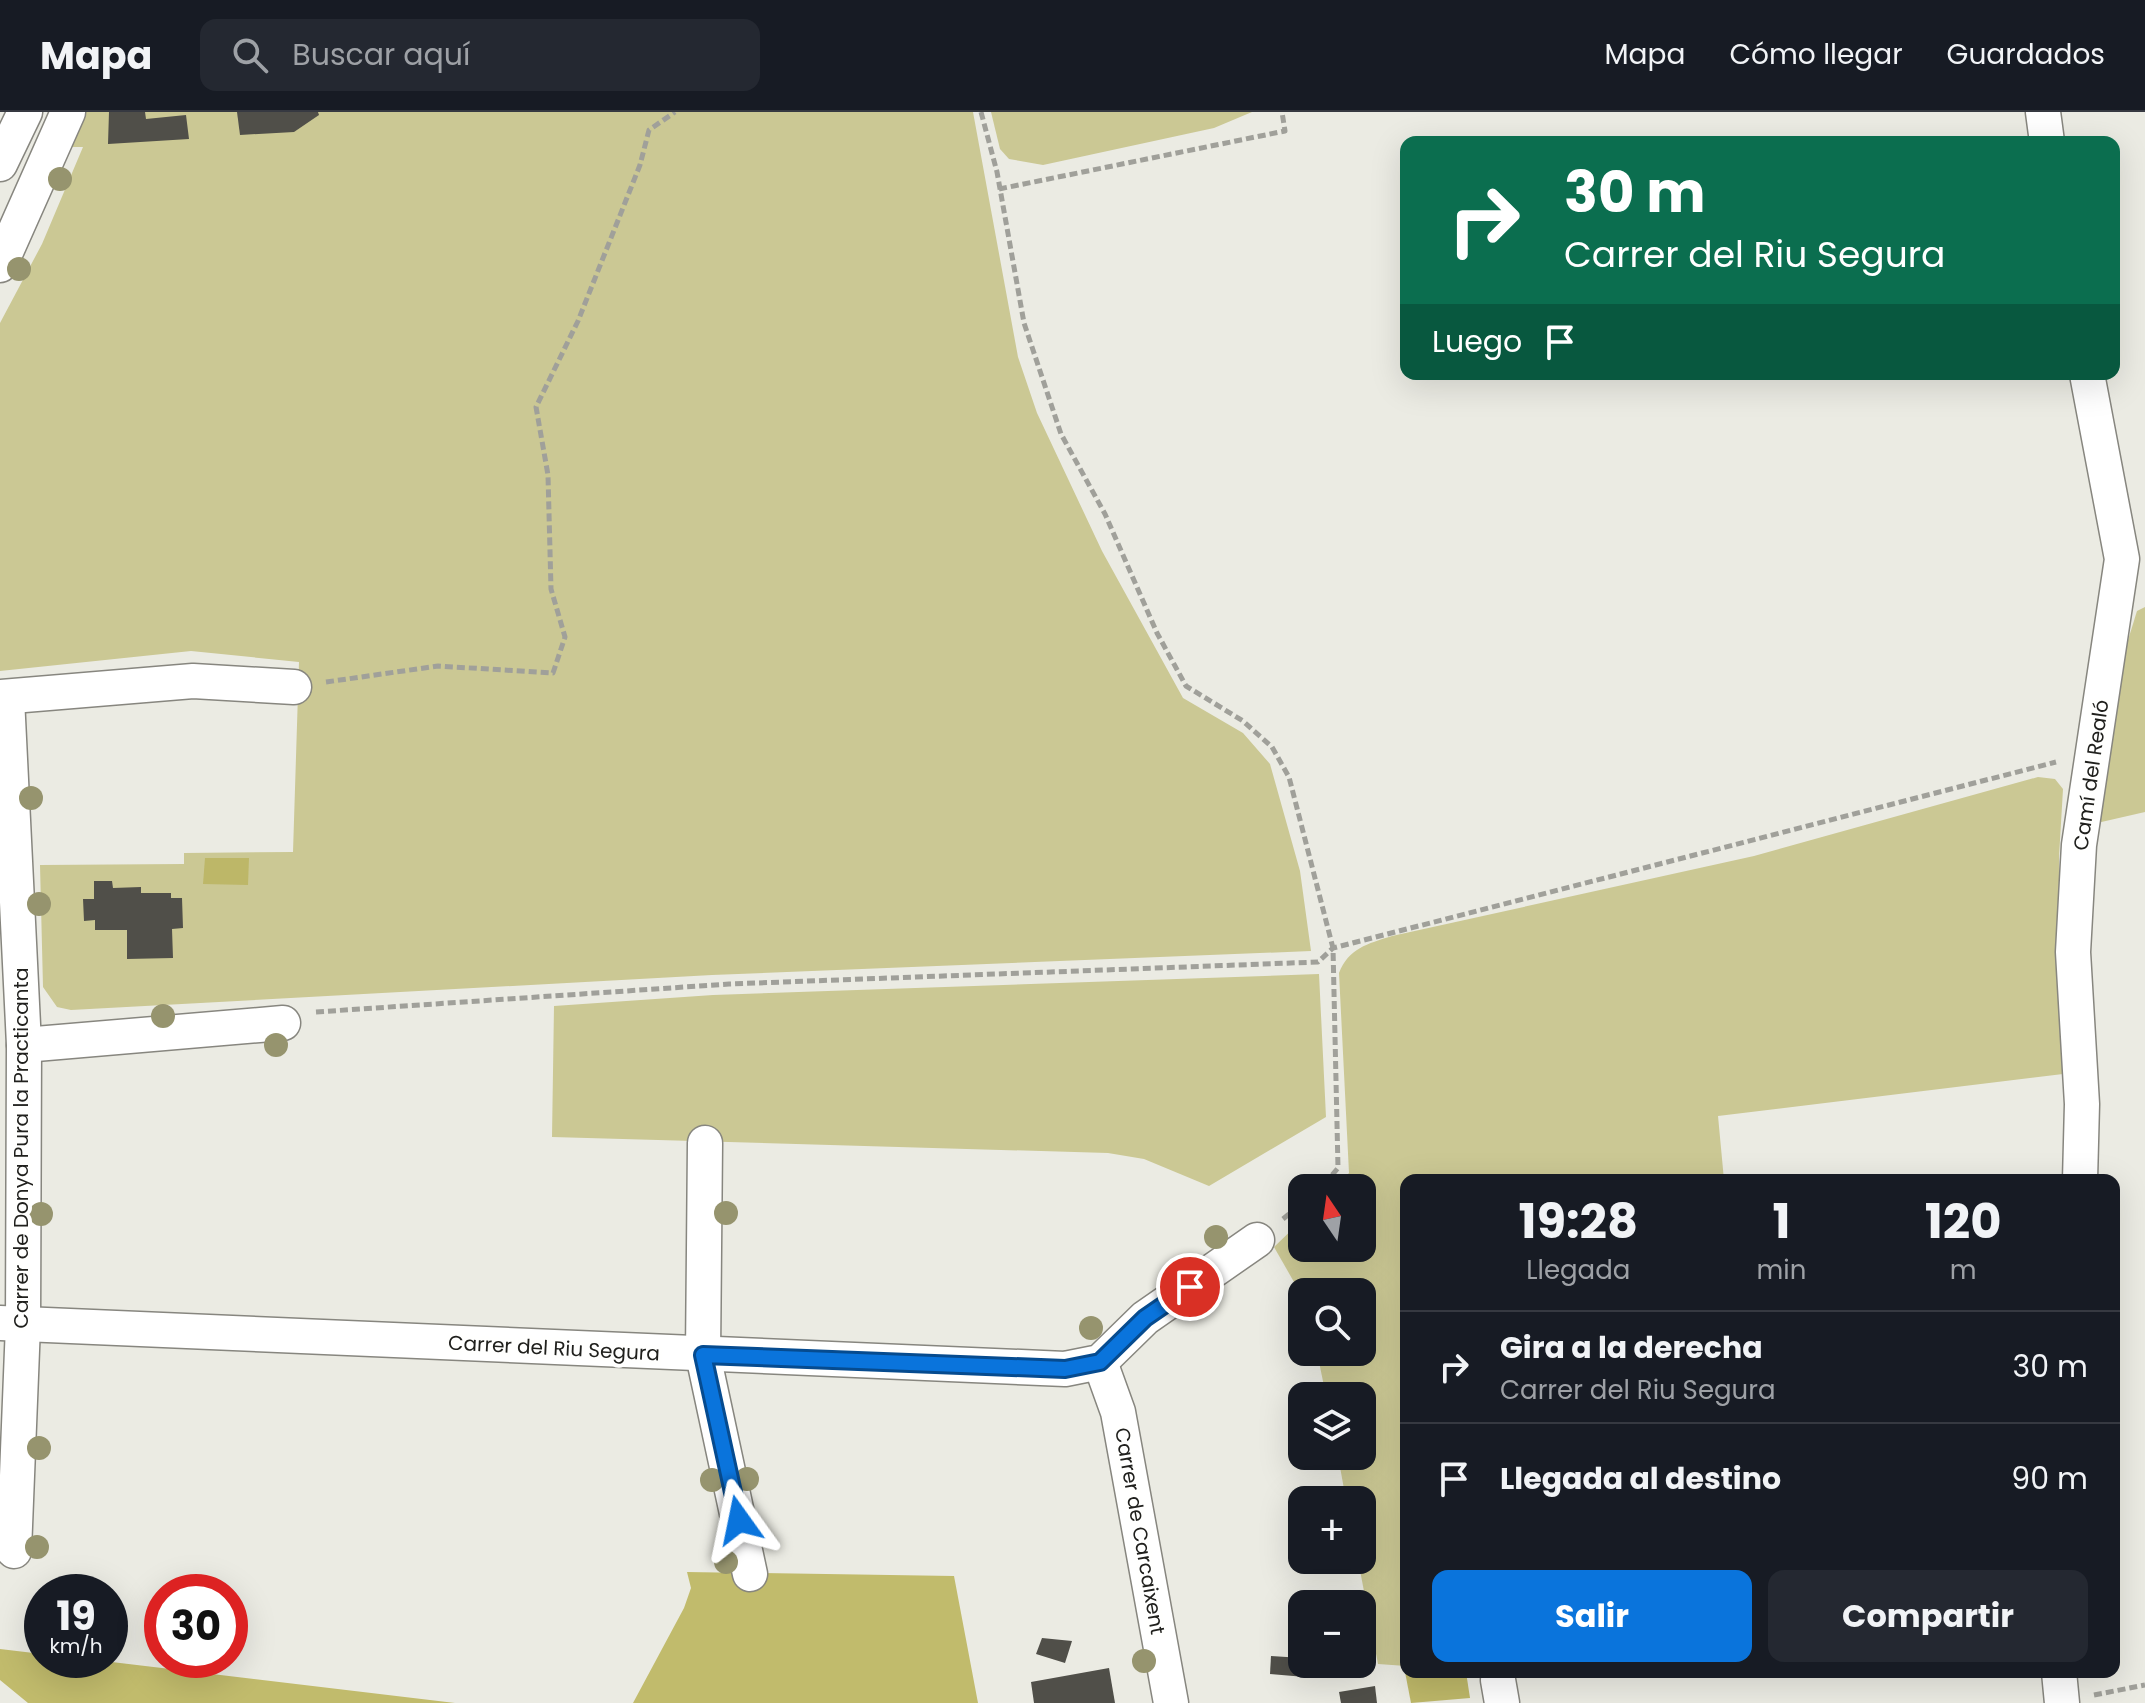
<!DOCTYPE html>
<html lang="es">
<head>
<meta charset="utf-8">
<style>
  :root { --surface:#171b24; --page:#242831; --text:#f1f3f6; --muted:#9ea1a6; --line:#363941; --accent:#0a74dc }
  body { margin:0; font-family:Poppins,sans-serif; background:var(--page); color:var(--text); height:100vh; display:flex; flex-direction:column; font-size:30px; white-space:nowrap }
  * { box-sizing:border-box; margin:0 }
  p { font-size:26px; color:var(--muted) }
  .icon { flex:none; width:44px; height:44px; fill:none; stroke:currentColor; stroke-width:2; stroke-linecap:round; stroke-linejoin:round }
  .map { position:relative; flex:1; overflow:hidden }
  .panel { position:absolute; left:1400px; top:1062px; width:720px; height:504px; display:flex; flex-direction:column; background:var(--surface); border-radius:16px; box-shadow:0 8px 32px #0002 }
  .panel>* { flex:none }
  .top-card { position:absolute; left:1400px; top:24px; width:720px; height:244px; border-radius:16px; box-shadow:0 8px 32px #0002; background:#0b6e4f; color:#fff; overflow:hidden }
  .needle { width:52px; rotate:347deg }
  .tools { position:absolute; left:1288px; top:1062px; display:grid; gap:16px }
  .tools a { display:grid; place-items:center; width:88px; height:88px; border-radius:16px; background:var(--surface); box-shadow:0 8px 32px #0002; font-size:40px }
  .speed { position:absolute; left:24px; top:1462px; display:flex; gap:16px; font-size:40px; font-weight:700; text-align:center }
  .speed>* { display:grid; place-content:center; width:104px; height:104px; border-radius:50%; background:var(--surface); box-shadow:0 8px 32px #0002; line-height:1 }
  .speed small { font-size:20px; font-weight:400 }
  .speed .limit { border:12px solid #d22; background:#fff; color:#111 }
  .pin { position:absolute; display:grid; place-items:center; width:68px; height:68px; color:#fff; margin:-34px; border:4px solid #fff; border-radius:50%; box-shadow:0 2px 8px #0007 }
  .me { position:absolute; width:88px; margin:-44px; rotate:348deg; stroke-linejoin:round; filter:drop-shadow(0 0 6px #0008) }
  .turn { display:flex; align-items:center; gap:28px; height:168px; padding:0 32px; font-size:36px }
  .turn .icon { width:104px; height:104px; stroke-width:2.5 }
  .turn b { display:block; font-size:56px; line-height:68px }
  .then { display:flex; align-items:center; height:76px; padding:0 32px; background:#0003; gap:16px; font-size:30px }
  .eta { display:flex; justify-content:space-evenly; align-items:center; height:136px; text-align:center }
  .eta b { font-size:48px; font-weight:700; line-height:56px }
  .button { display:flex; gap:16px; margin-top:auto; padding:16px 32px }
  .button a { flex:1; height:92px; border-radius:16px; background:var(--accent); color:#fff; font-size:32px; font-weight:700; line-height:92px; text-align:center }
  .button a+a { background:var(--page); color:var(--text) }
  ul { padding:0; list-style:none }
  li { display:flex; align-items:center; gap:24px; height:112px; padding:0 32px; border-top:2px solid var(--line) }
  li div { flex:1 }
  li b { display:block; font-size:30px }
  li em { font-style:normal }
  header { display:flex; align-items:center; gap:48px; box-sizing:border-box; height:112px; padding:0 40px; background:var(--surface); border-bottom:2px solid var(--line) }
  header strong { font-size:38px }
  nav { display:flex; gap:44px; margin-inline-start:auto; font-size:28px }
  .search { width:560px; height:72px; background:var(--page); display:flex; align-items:center; gap:20px; box-sizing:border-box; padding:0 28px; border-radius:16px; color:var(--muted); font-size:30px }
  .map>svg:first-child { display:block }
</style>
</head>
<body>
<header>
<strong>Mapa</strong>
<div class="search"><svg class="icon" aria-label="search" viewBox="0 0 24 24"><circle cx="10" cy="10" r="6"/><path d="M15 15l6 6"/></svg>Buscar aquí</div>
<nav><a>Mapa</a><a>Cómo llegar</a><a>Guardados</a></nav>
</header>
<div class="map">
<svg width="2145" height="1591" viewBox="0 0 2145 1591">
  <rect width="100%" height="100%" fill="#ebebe3"/>
  <g fill="#cbc894">
    <polygon points="82,0 973,0 1018,245 1037,301 1102,439 1183,586 1243,621 1270,652 1300,759 1311,839 712,863 71,898 57,895 43,875 40,753 184,752 184,741 293,740 299,550 191,539 0,559 0,211 42,132 83,35 69,35"/>
    <polygon points="991,0 1252,0 1214,16 1043,53 1009,47 1000,37"/>
    <polygon points="2145,495 2145,700 2097,711 2116,567 2137,499"/>
    <path d="M2038,665L2055,667L2063,677L2059,745L2063,962L1718,1004L1724,1068H1406V1554L1378,1552L1358,1448H1362V1388H1346L1338,1344H1362V1284H1326L1317,1240H1362V1180H1302V1184L1274,1135L1302,1108V1136H1362V1076H1334L1349,1061L1339,861C1349,836 1367,832 1392,824L1754,744Z"/>
    <polygon points="1319,862 1326,1005 1209,1074 1144,1047 1108,1041 552,1025 554,894 713,883"/>
  </g>
  <g fill="#c1bb6c">
    <polygon points="687,1460 954,1464 978,1591 633,1591 684,1496 691,1476"/>
    <polygon points="0,1537 42,1542 42,1548 95,1548 455,1591 28,1591 0,1568"/>
  </g>
  <g fill="#bdb768">
    <polygon points="205,746 249,746 248,773 203,772"/>
    <polygon points="1405,1560 1466,1560 1470,1586 1411,1591"/>
  </g>
  <g fill="#504f49">
    <polygon points="109,0 145,0 146,7 186,3 189,27 108,32"/>
    <polygon points="237,0 318,0 319,3 294,20 240,23"/>
    <polygon points="94,769 112,769 113,776 141,775 141,781 171,781 171,786 182,786 183,816 172,817 173,846 127,847 127,818 95,818 95,808 84,809 83,787 94,787"/>
    <polygon points="1042,1526 1072,1529 1065,1551 1036,1542"/>
    <polygon points="1271,1544 1302,1546 1305,1565 1270,1562"/>
    <polygon points="1109,1556 1115,1591 1034,1591 1031,1570"/>
    <polygon points="1375,1574 1377,1591 1341,1591 1339,1580"/>
  </g>
  <g fill="none" stroke-linecap="round" stroke-linejoin="round">
    <g stroke="#87867f" stroke-width="37">
      <g id="minor">
        <polyline points="2043,0 2047,30"/>
        <polyline points="0,52 25,0"/>
        <polyline points="0,153 68,0"/>
        <polyline points="0,585 193,569 294,575"/>
        <polyline points="7,586 24,933 23,1213 14,1439"/>
        <polyline points="24,933 283,911"/>
        <polyline points="705,1031 703,1243 750,1462"/>
        <polyline points="2080,1068 2082,992 2073,840 2079,733 2122,447 2087,262"/>
        <polyline points="0,1211 1065,1257 1100,1250 1145,1206 1257,1128"/>
        <polyline points="1100,1250 1118,1300 1171,1591"/>
        <polyline points="2059,1560 2062,1591"/>
        <polyline points="1498,1568 1502,1591"/>
      </g>
    </g>
    <g stroke="#a0a09a" stroke-width="5" stroke-dasharray="8 4" stroke-linecap="butt">
      <polyline points="981,0 997,60 1024,211 1061,322 1105,402 1157,521 1186,574 1243,609 1272,635 1289,665 1333,836 1338,1056 1321,1076"/>
      <polyline points="999,77 1285,19 1282,0"/>
      <polyline points="326,570 438,554 553,561 565,525 551,477 548,363 536,295 578,209 640,53 649,18 675,0"/>
      <polyline points="316,900 729,872 1318,850 1333,836 2056,650"/>
      <polyline points="1283,1107 1302,1091"/>
      <polyline points="2094,1583 2145,1573"/>
    </g>
    <use href="#minor" stroke="#fff" stroke-width="34"/>
  </g>
  <g fill="#96946e">
    <circle cx="60" cy="67" r="12"/>
    <circle cx="19" cy="157" r="12"/>
    <circle cx="31" cy="686" r="12"/>
    <circle cx="39" cy="792" r="12"/>
    <circle cx="163" cy="904" r="12"/>
    <circle cx="276" cy="933" r="12"/>
    <circle cx="726" cy="1101" r="12"/>
    <circle cx="41" cy="1102" r="12"/>
    <circle cx="1216" cy="1125" r="12"/>
    <circle cx="1091" cy="1216" r="12"/>
    <circle cx="39" cy="1336" r="12"/>
    <circle cx="747" cy="1367" r="12"/>
    <circle cx="712" cy="1368" r="12"/>
    <circle cx="37" cy="1435" r="12"/>
    <circle cx="726" cy="1450" r="12"/>
    <circle cx="1144" cy="1549" r="12"/>
  </g>
  <g fill="none" stroke-linecap="round" stroke-linejoin="round">
    <g stroke="#064b8f" stroke-width="20">
      <polyline id="route" points="739,1408 703,1243 1065,1257 1100,1250 1145,1206 1190,1175"/>
    </g>
    <use href="#route" stroke="#0a74dc" stroke-width="14"/>
  </g>
  <g text-anchor="middle" dominant-baseline="central" stroke-width="8" stroke-linejoin="round" paint-order="stroke">
    <g font-size="20" fill="#20201d" stroke="#fffffe">
      <text transform="translate(2091 663) rotate(-82)">Camí del Realó</text>
      <text transform="translate(21 1036) rotate(-90)">Carrer de Donya Pura la Practicanta</text>
      <text transform="translate(554 1236) rotate(3)">Carrer del Riu Segura</text>
      <text transform="translate(1140 1419) rotate(80)">Carrer de Carcaixent</text>
    </g>
  </g>
</svg>
<div class="tools">
<a><svg class="needle" viewBox="-14 -14 28 28"><path d="M0-13l5 13h-10z" fill="#e53935"/><path d="M0 13l5-13h-10z" fill="#9ea1a6"/></svg></a>
<a><svg class="icon" aria-label="search" viewBox="0 0 24 24"><circle cx="10" cy="10" r="6"/><path d="M15 15l6 6"/></svg></a>
<a><svg class="icon" aria-label="layers" viewBox="0 0 24 24"><path d="M12 4l9 5-9 5-9-5zM3 14l9 5 9-5"/></svg></a>
<a>+</a>
<a>−</a>
</div>
<div class="speed"><div>19<small>km/h</small></div><div class="limit">30</div></div>
<div class="pin" style="left:1190px;top:1175px;background:#d93025"><svg class="icon" aria-label="arrive" viewBox="0 0 24 24"><path d="M6 21V4h12l-3 4 3 4H6"/></svg></div>
<svg class="me" style="left:739px;top:1408px" viewBox="-20 -20 40 40"><path d="M0-17L14 15 0 8-14 15z" fill="#0a74dc" stroke="#fff" stroke-width="4"/></svg>
<div class="top-card">
<div class="turn"><svg class="icon" aria-label="right" viewBox="0 0 24 24"><path d="M7 20v-9h11M14 6l5 5-5 5"/></svg><div><b>30 m</b>Carrer del Riu Segura</div></div>
<div class="then">Luego<svg class="icon" aria-label="arrive" viewBox="0 0 24 24"><path d="M6 21V4h12l-3 4 3 4H6"/></svg></div>
</div>
<section class="panel">
<div class="eta">
<div><b>19:28</b><p>Llegada</p></div>
<div><b>1</b><p>min</p></div>
<div><b>120</b><p>m</p></div>
</div>
<ul>
<li><svg class="icon" aria-label="right" viewBox="0 0 24 24"><path d="M7 20v-9h11M14 6l5 5-5 5"/></svg><div><b>Gira a la derecha</b><p>Carrer del Riu Segura</p></div><em>30 m</em></li>
<li><svg class="icon" aria-label="arrive" viewBox="0 0 24 24"><path d="M6 21V4h12l-3 4 3 4H6"/></svg><div><b>Llegada al destino</b></div><em>90 m</em></li>
</ul>
<div class="button"><a>Salir</a><a>Compartir</a></div>
</section>
</div>
</body>
</html>
